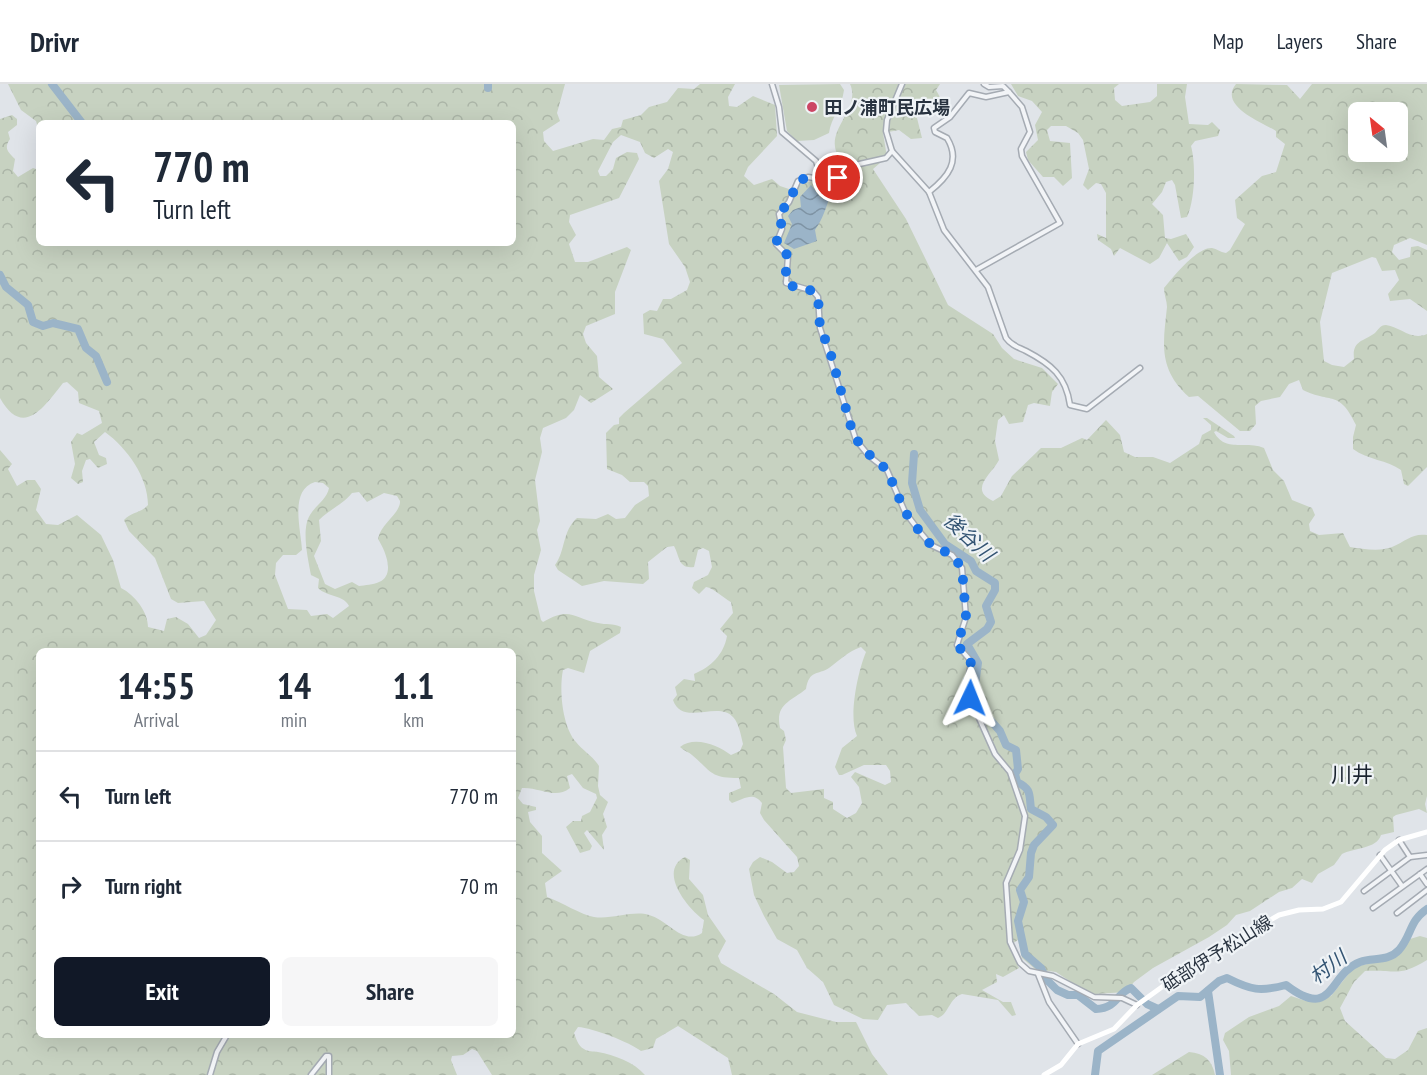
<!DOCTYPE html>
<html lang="en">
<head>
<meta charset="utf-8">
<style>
  :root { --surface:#fff; --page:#f6f6f7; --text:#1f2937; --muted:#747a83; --line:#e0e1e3; --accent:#111827 }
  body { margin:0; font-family:"PT Sans Narrow","Noto Sans JP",sans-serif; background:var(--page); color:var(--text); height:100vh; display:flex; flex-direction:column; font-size:22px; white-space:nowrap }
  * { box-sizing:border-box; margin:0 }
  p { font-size:20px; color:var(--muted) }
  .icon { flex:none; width:33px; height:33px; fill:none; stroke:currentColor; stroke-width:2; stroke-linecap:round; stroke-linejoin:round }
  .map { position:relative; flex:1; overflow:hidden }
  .side { position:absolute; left:36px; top:564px; width:480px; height:390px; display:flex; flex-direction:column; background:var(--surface); border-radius:9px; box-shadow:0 6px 24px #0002 }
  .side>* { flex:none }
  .top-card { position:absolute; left:36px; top:36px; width:480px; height:126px; border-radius:9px; box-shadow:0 6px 24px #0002; background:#fff; color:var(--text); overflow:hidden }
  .needle { width:39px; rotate:331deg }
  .tools { position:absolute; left:1348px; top:18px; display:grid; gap:12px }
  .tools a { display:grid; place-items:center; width:60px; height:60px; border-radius:9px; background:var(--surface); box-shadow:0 6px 24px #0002; font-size:30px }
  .pin { position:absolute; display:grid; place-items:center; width:51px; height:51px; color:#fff; margin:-26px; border:3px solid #fff; border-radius:50%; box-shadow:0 2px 6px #0007 }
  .me { position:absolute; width:66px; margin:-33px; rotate:2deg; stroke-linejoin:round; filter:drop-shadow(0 0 4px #0008) }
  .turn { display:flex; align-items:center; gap:21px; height:126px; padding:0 18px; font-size:27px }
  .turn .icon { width:78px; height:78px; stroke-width:2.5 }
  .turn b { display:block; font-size:42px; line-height:51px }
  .eta { display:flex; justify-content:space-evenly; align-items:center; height:102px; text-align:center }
  .eta b { font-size:36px; font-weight:700; line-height:42px }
  .action { display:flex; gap:12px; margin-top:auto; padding:12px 18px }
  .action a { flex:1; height:69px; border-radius:9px; background:var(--accent); color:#fff; font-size:24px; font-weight:700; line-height:69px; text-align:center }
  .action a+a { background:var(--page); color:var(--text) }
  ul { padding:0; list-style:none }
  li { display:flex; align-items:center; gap:18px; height:90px; padding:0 18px; border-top:2px solid var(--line) }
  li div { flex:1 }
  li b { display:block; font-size:22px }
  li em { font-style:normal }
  header { display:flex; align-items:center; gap:36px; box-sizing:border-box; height:84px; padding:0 30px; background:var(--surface); border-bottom:2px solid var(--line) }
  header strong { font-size:28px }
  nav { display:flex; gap:33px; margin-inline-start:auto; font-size:21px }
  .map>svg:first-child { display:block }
</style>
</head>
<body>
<header>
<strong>Drivr</strong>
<nav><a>Map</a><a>Layers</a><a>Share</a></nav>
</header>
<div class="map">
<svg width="1427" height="991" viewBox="0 0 1427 991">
  <defs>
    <pattern id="forest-crowns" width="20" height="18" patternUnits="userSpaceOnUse" patternTransform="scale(1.5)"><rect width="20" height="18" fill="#c7d2c1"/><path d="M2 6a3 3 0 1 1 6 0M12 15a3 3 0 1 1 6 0" fill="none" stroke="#abb5a7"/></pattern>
    <pattern id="water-waves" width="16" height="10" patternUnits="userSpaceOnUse" patternTransform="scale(1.5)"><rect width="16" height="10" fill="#9bb4c8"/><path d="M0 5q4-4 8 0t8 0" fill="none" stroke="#7e93a4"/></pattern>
  </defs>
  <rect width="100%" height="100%" fill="#e0e4e9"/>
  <path fill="#c7d2c1" d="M840,0L844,6C842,23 831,34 829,49L814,56L797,57L787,47L779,1Z"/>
  <g fill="url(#forest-crowns)" fill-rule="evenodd">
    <path d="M8,0H565L557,29L560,37L543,48L544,57L553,67L593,55L604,56L612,45L621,43L623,36L641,31L649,23L667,18L678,4L694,5L700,0H735L728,13L729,22L737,23L753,12L775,21L777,52L748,83L744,92L754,101L772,95L780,102L795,107C804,93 817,98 831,99L850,83L848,77L839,73C822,47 862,26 850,0H940L936,6L941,15L919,26L917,34L922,54L911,55L899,46L883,49L887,73L873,85L906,135L948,221L993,250L1002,264L1014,275L1042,284L1058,300L1052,308L1050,322L1034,319L1028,321L1023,338L1009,340L1004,331L998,336L995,357L999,376C992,390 968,405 993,417L1001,412L1012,392L1041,364H1061L1082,354L1087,356L1106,336L1120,351L1124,368L1135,373H1153L1170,379L1199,360L1202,351L1211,346V341L1203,334H1207L1234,352L1235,354H1228L1216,347L1214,348C1225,369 1246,356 1264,364L1273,386L1284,397L1292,416L1312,424L1315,431L1309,440L1310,447L1319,451L1343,449L1350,463C1363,465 1380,468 1392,463C1406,457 1412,449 1427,451V712L1425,720L1427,729L1419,725L1396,731L1393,733L1394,748L1381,751C1377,765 1353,764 1342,770L1334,781L1318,790L1312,799L1302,795L1292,804L1279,808L1250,827L1236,831L1227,841L1209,853L1153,884L1134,898L1126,908L1095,910L1083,906L1056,888L1035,885L1022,874L1018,856L1009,862L1019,884L1003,893L996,890L997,898L982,906L1003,918H1011L1016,931L1012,932L998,916L962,910C949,914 949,930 938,934L932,931L919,932L906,919L887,921L878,936L863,935L834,921L823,898L807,884L797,866L777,855L764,832L754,811L749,785L753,778L760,773L772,778L787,789L794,788L799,782L797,773L764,736L760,729L762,719C753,707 744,715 732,719L729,716V709L741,704L739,694C710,694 712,688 692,671C689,668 684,667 680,663C695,651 719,662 731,671L740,667L743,660C741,652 739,639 733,633C718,616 682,643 673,616L677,611L675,603L684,595L695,597L694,590C711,583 724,570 727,552L720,545L733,529L731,518C723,514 714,504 706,503L699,510L692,504L694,498L708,491L712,483L709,467L703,464L698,466L694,483C678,485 680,473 674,462L667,463L648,478L649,495L643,500L604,497L582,502L558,486L555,481C566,466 562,447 577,434L596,435L608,430L616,435L625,434L635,421L649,412L648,402L644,398H630L622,391L607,385L606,349L614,341L619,340V334L624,329L682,279L663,255L644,250L643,230L650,226L657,227L663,215H671L687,206L690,198L685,183L669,160L659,97L668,85L673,68L668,65L654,74L645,69L640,58L621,51L613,58L598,87L600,92H606L613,85L616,74L627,68L637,69L639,75L619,114L570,131L569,138L576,151L569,160L575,178H588L627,163L631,166L615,208V230L586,242L583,250L586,259L597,272L599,293L613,305L591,319L580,311L574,326L566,334L543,344L540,354L542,368L535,396L540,437L537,446L541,466L534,491V507L541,536L543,538C571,522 572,534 598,539C606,541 613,539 621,543L620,549L590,567L584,589L568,584L563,586C559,605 562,642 576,658C583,667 593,672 599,682L598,702L600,711L608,718L603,730L607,743L602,751L604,766L587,746L584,749L592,762L590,766L580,769L566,743L573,737H581L582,732L590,728L597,714L596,710L583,704L572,690L567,692L570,704C555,716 540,703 522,704L518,714L523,720L536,723V726L528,728L530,738L542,752V769L562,787L545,799L547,813C562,818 581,831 594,833C611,836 633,826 649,831C668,836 683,862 702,849L704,836C688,825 657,787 685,773L690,776L689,795L703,811L708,831L726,857L718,872L721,879L774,910L797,928L836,938H856L872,970L888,991H732L728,974L678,942L656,955L653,964L641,967C629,958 593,944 578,943L574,949C576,954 578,962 584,965C588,968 593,967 598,968C614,971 634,978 645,991H492L477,967L472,965L463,971L452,972L451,976L457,991H0V366L12,380L8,385L17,402L27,396H35L41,405L36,426L46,440L58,441L77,431L101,451L113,476L121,504C135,511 148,528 148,543L164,547L167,535L176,533L188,540L199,554L206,551L216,536L204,517L178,519L171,515L155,474L129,447L124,436C131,428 141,429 148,421C148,393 127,364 105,348L94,358L99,371L106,374L107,380L98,384L90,375L86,376L82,387L83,398L78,400L71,394L75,380L71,358L77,349L82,351L102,339L99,327L79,319L78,308L67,298L63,299C44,323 23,355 0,314V35L12,31L17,35V41L8,48L10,55C4,64 7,67 15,75L13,87L18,93L33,84L39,86V159H513V39H39V47L36,37L21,26ZM315,398L323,399L329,404C327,415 316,421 310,431C301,445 308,475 311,491L319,495L318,504C327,513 344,511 349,522L333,534L327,530L311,532L307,526L288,525L275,491L276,479L283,471H296L302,466C301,445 289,406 315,398ZM359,408L367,418L384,409L397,412L400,417C401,429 381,439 378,455C385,466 396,491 379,498C373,501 365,501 359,502L352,498L335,505L325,500L314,472L321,457L319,436C330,425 342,421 352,409ZM861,563L866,568C858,587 848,633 857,652L842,664L835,683L839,691H842L864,681H886L890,687L891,698L885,701L855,688L851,693L859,703L862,719L856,729L847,734L833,725V718L824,714V705L791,709L786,704L783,663L786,656L784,647L780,644C775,620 790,618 806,605C809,586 818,591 829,584C840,576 847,568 861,563ZM39,567H513V951H39Z"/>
    <path d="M1011,0H1119L1114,4L1115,16L1122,22L1150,18L1157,12V0H1187L1185,13L1189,40L1208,41L1212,38L1220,46L1218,52L1195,57L1191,62C1196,80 1195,116 1187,133L1181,134L1175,101L1172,96L1166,98L1162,108L1152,120L1163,131L1165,154L1171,155L1186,150L1194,163L1187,173L1179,177L1167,159L1159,174L1150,180L1120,164L1114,172L1111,165L1098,156L1097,150L1106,154V109L1101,100L1096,99L1088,106L1083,101L1089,85L1083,56L1078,49L1066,42H1051L1047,46L1050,57L1070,59L1072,94L1063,102L1054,93H1043L1028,76L1026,68L1038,56L1035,41L1042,28L1032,17L1018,12Z"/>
    <path d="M1236,0L1287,1L1300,15L1312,0H1427V161L1410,154L1394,161L1392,168L1399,176L1410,173L1411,163L1418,162L1427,166V227L1410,215L1390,217L1388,210L1399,196L1395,186L1382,187L1376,174L1372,173L1332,189L1320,238L1324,277L1332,281L1344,283L1354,275C1352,257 1362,258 1375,249C1378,246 1380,241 1386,241C1401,243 1411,257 1427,250V383L1408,402L1404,400L1401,386C1387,376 1368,376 1353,365V353L1356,341C1339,305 1331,320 1303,306L1299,296L1289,300L1280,313L1261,317L1255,322L1256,340L1250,347H1240L1198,312L1189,313C1158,285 1163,260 1167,223C1167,217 1164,211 1164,204C1173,193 1197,163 1212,164C1217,165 1220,168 1226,169L1230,166L1245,140L1237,134L1235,116L1262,92L1276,88L1285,60L1276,53V47C1262,38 1218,22 1236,0ZM1398,28V68H1359V28Z"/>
    <path d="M1420,852L1427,854V876C1398,894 1396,885 1365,887L1354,898L1340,924L1345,937L1386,974L1395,975L1408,966L1418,947L1427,944V991H1231L1229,967L1223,956L1225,949L1249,933L1279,922L1291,912L1306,917L1331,912L1354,883L1381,877L1401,867L1410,855Z"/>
    <path d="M1189,968C1204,969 1212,976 1215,991H1152Z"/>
  </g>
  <path fill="url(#water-waves)" d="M811,101L821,114L832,108L831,110C826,123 823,135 815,146L817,157L794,165L784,159L792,140L788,132L793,126L801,123L800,113Z"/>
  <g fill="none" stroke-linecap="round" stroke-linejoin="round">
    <g stroke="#9bb4c8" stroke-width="8">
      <polyline points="52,0 82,39"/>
      <polyline points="488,0 488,4"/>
      <polyline points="0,191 6,203 28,221 33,238 43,242 53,239 78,245 86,264 96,272 107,298"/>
      <path d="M914,370L912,399L920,426L945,460L971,477L976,487L995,499V506L986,522L991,538L987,545L967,560L978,579L975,601L984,621V629L1000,647L1006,661L1016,666L1018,685L1015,690L1017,698C1032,705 1029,711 1031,725L1046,733L1053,741L1034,761L1031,769L1029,793L1020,806L1024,818L1018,837L1025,870L1041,884L1046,895L1057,906L1068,911H1078L1096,925C1118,924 1116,909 1131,904L1147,920L1158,925"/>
      <polyline points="1208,907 1220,991"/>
      <path d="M1095,991L1098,967L1178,912L1200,913L1219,897L1227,894C1251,906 1260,908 1286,901C1334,938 1328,890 1360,878C1373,873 1388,878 1399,866C1412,851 1409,837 1427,825"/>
    </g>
    <g stroke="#a5abb3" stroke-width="7">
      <g id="minor">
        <polyline points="772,0 779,23 782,48 816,77 821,94"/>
        <path d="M902,0L887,36L886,47L892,67L929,108L944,146L988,203L1006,254C1012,262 1018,263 1026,267C1051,280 1066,292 1070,321L1087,325L1140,284"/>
        <polyline points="984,0 989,3 1003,2 1009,8"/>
        <polyline points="892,67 886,74 855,81 832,97 808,93 798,97 789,118 779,130 782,145 776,160 788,172 786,199 813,207 818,213 820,244 856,356 869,372 887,386 905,428 920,448 931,461 952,471 962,484 966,533 957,561 971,577 967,604 970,614 995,670 1010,688 1025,732 1020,766 1006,799 1010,858 1020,879 1029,887 1053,892 1094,913 1122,914 1137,921"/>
        <path d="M929,108C948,93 961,77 947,54L935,48L934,44L950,33L969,9L986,13L1009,8L1022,23L1030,48L1021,65L1022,72L1060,139L976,186"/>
        <polyline points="1399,756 1410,773"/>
        <polyline points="1380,771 1402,802"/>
        <polyline points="1420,790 1427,800"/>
        <polyline points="1364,807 1410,773 1427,771"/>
        <polyline points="1373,824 1427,785"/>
        <polyline points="1397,829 1427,806"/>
        <polyline points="1038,890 1049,918 1078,960"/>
        <polyline points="210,991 217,968 227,951"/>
        <polyline points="311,991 326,972 329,972 329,991"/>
      </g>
    </g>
    <use href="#minor" stroke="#f2f4f7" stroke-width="4"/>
    <polyline stroke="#fff" stroke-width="5" points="1044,991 1061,981 1078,960 1114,945 1137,921 1191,882 1279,831 1299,826 1323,825 1341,818 1385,766 1399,756 1427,748"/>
  </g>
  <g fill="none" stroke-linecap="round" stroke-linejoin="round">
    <polyline stroke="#1a73e8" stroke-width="10" stroke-dasharray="0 18" points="838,94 826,97 808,93 798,97 789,118 779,130 782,144 776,159 788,172 785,195 792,202 813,207 818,213 820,244 829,264 853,350 863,365 887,386 905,428 920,448 931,461 952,471 962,484 966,533 957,561 971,577 967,604 970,614"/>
  </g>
  <circle fill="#cc4664" stroke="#eff3f6" stroke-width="2" cx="812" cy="23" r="6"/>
  <g text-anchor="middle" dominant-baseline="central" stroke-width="4.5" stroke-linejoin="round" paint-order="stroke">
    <g font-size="18" font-weight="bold" fill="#293340" stroke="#eff3f6" text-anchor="start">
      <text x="824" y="23">田ノ浦町民広場</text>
    </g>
    <g font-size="18" fill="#293340" stroke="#eff3f6">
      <text transform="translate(1217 869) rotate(-32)">砥部伊予松山線</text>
    </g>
    <g font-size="20" font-style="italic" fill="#335473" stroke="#eff3f6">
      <text transform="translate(969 453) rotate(43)">後谷川</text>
      <text transform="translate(1328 883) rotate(-37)">村川</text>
    </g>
    <g font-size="21" fill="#1b2430" stroke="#eff3f6">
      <text x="1352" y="690">川井</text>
    </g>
  </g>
</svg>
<div class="tools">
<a><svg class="needle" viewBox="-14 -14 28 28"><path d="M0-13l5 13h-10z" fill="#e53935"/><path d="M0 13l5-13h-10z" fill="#747a83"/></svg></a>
</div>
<div class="pin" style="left:838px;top:94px;background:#d93025"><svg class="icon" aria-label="arrive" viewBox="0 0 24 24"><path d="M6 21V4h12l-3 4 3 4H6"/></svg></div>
<svg class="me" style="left:970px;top:614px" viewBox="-20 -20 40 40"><path d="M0-17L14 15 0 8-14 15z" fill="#1a73e8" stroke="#fff" stroke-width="4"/></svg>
<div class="top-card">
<div class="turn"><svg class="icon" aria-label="left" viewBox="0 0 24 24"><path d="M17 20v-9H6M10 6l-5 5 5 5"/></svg><div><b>770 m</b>Turn left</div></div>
</div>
<section class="side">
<div class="eta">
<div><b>14:55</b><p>Arrival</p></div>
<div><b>14</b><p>min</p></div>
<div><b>1.1</b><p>km</p></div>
</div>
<ul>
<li><svg class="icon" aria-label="left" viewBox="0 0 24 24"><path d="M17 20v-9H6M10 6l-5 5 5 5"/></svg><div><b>Turn left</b></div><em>770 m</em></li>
<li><svg class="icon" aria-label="right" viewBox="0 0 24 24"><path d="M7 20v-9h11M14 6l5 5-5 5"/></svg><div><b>Turn right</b></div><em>70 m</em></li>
</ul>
<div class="action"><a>Exit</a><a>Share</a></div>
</section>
</div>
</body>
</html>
